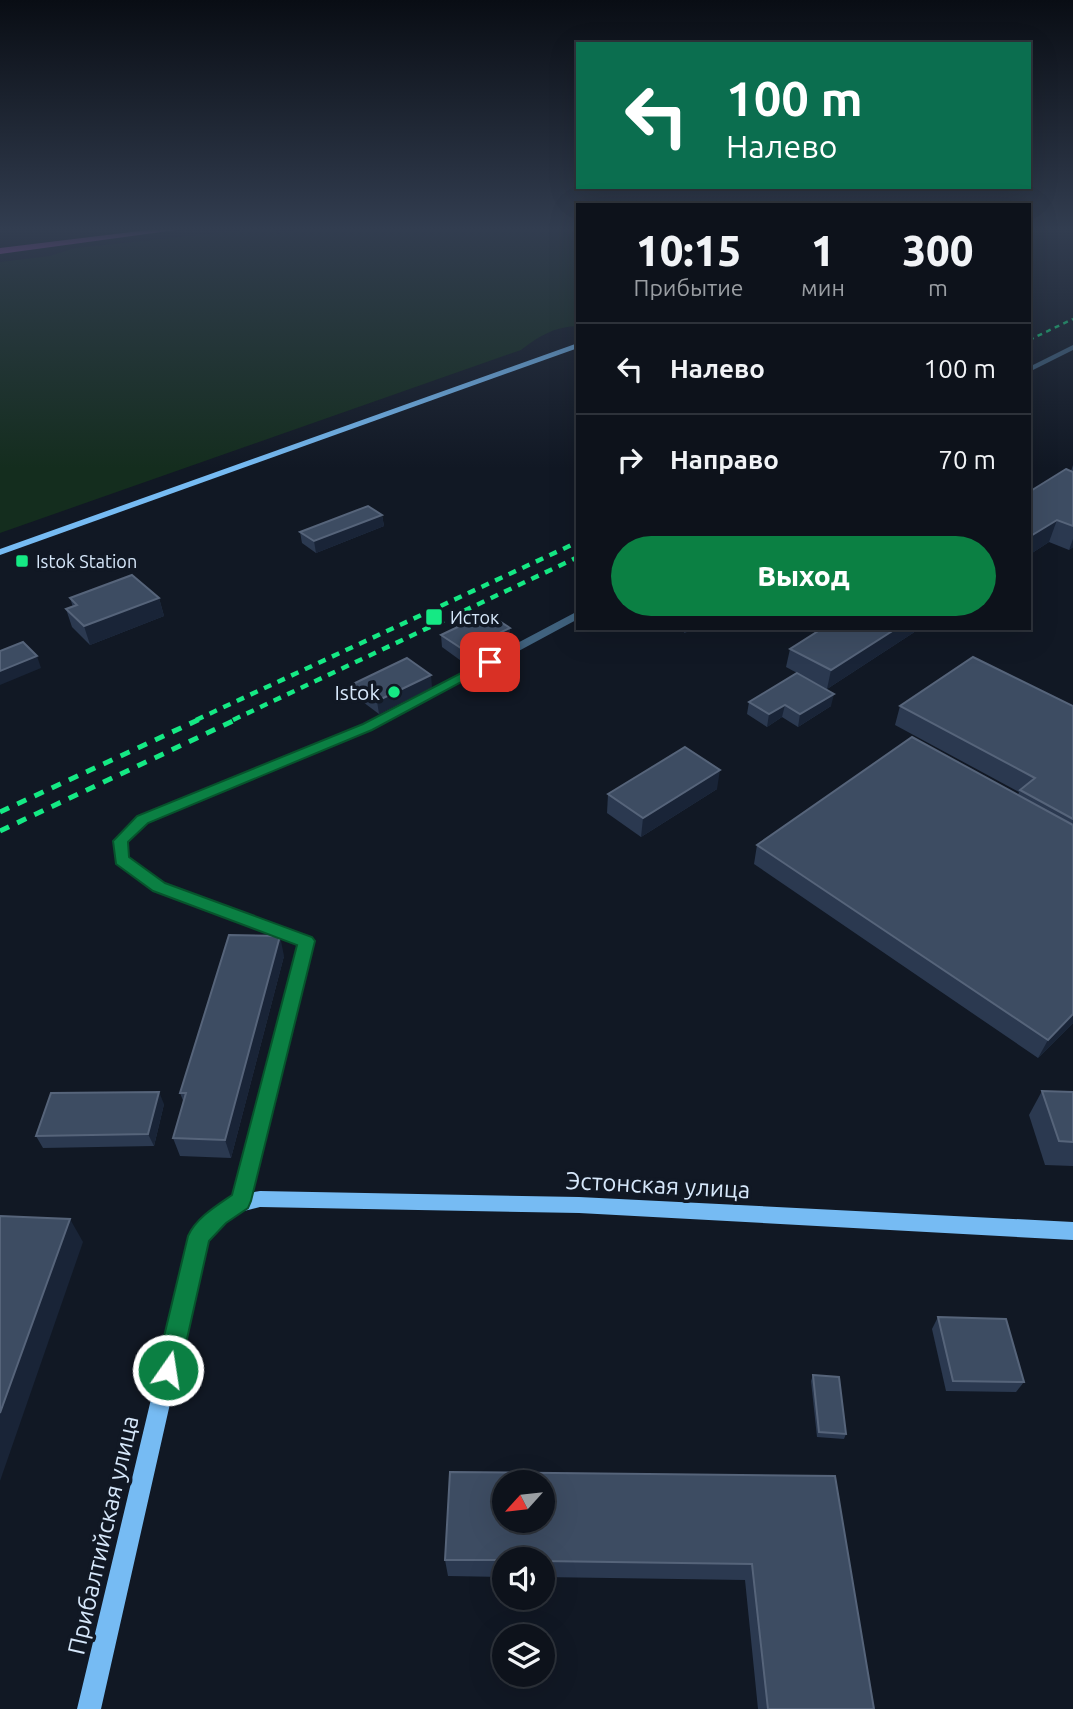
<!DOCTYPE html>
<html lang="ru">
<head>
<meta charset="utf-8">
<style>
  :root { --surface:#0d121b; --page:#1b2028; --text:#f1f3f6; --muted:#9a9ea3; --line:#2d323a; --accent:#0b8043 }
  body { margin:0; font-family:Ubuntu,sans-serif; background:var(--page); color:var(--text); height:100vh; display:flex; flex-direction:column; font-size:26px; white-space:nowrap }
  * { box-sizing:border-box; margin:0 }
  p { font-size:23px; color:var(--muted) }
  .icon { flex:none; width:38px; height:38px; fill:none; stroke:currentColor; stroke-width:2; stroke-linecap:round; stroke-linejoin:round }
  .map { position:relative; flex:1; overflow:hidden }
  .details { position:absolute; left:576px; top:203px; width:455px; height:427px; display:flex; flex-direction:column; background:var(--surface); border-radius:0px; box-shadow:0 7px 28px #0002,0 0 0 2px var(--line) }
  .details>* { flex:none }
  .hud { position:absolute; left:576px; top:42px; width:455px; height:147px; border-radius:0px; box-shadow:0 7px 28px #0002,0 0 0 2px var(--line); background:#0b6e4f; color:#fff; overflow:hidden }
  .needle { width:46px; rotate:243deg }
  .controls { position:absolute; left:492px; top:1470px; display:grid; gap:14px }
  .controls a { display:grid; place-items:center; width:63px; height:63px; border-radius:50%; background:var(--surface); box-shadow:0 7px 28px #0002,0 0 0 2px var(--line); font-size:35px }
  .pin { position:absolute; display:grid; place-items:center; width:60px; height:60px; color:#fff; margin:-30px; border-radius:14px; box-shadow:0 4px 10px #0006 }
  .me { position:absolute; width:77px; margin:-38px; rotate:13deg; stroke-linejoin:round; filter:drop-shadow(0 0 5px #0008) }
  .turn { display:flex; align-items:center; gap:24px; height:147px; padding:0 35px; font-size:32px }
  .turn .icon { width:91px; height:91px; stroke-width:2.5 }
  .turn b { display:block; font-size:49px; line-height:60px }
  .eta { display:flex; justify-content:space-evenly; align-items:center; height:119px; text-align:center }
  .eta b { font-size:42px; font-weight:800; line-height:49px }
  .button { display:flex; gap:14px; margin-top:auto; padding:14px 35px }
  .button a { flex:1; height:80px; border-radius:42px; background:var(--accent); color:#fff; font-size:28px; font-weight:800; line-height:80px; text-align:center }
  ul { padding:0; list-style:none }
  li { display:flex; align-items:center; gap:21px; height:91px; padding:0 35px; border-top:2px solid var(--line) }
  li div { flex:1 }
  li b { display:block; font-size:26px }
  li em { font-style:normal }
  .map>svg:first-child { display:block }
</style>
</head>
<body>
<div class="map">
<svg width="1073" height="1709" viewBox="0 0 1073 1709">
  <rect width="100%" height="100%" fill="#111824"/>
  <path fill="#142d1e" d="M256,229H274L277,234L298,229H577V326C554,327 539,336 521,350L0,533V262L50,256L75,248Z"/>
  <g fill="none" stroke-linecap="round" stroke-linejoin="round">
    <g fill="#40627e" fill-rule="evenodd">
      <polygon points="1073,345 1073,350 1029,372 1029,367"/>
      <polygon points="578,611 578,619 372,730 147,823 127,842 129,858 164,883 311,937 314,941 250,1201 247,1207 241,1209 235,1207 232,1201 298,944 154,891 117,863 113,841 137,817 364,724"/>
    </g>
    <g fill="#76bbf3" fill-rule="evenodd">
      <polygon points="578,343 578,348 0,555 0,549"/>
      <path d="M260,1191L579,1197L1073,1222V1240L579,1213L260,1207L244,1211L233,1217L207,1240L101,1709H77L190,1236C201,1210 234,1195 260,1191Z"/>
    </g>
    <polygon fill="#e85df0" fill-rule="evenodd" points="156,229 183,229 0,254 0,248"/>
    <polyline stroke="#15e984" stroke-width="2.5" stroke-dasharray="5 4.5" stroke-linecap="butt" points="1029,340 1073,319"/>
    <g stroke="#15e984" stroke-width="4.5" stroke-dasharray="8 7" stroke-linecap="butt">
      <polyline points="196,720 578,542"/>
      <polyline points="233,720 578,557"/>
    </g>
    <g stroke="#15e984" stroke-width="5" stroke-dasharray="10 9" stroke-linecap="butt">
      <polyline points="0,812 200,719"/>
      <polyline points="0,831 237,719"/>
    </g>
  </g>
  <g fill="#2b3950">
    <polygon points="1073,465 1073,547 1069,550 1049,542 1029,555 1029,492 1071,471"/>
    <polygon points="382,515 384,526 316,553 302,543 300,532"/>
    <polygon points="70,598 159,598 164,616 90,645 72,627 66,609 73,607"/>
    <polygon points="678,628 693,628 685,633"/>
    <polygon points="916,631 827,689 786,667 790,649"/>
    <polygon points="441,635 510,640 464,663 442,647"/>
    <polygon points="353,684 432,687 379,714 355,696"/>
    <polygon points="749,702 831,706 798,727 782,717 767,727 747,714"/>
    <polygon points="900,706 1073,706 1073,1023 1038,1058 754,864 757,845 1018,795 1019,792 895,725"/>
    <polygon points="717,789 641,837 607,813 608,794"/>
    <polygon points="284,956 231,1158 180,1156 173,1138 184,1103 180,1093"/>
    <polygon points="1042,1091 1073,1092 1073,1166 1045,1165 1029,1115"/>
    <polygon points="164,1104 154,1146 43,1148 36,1136"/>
    <polygon points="938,1317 1024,1382 1016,1392 946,1391 932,1329"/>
    <polygon points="813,1375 846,1434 844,1439 817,1437 811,1381"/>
    <polygon points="835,1476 874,1709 758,1709 745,1580 542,1577 542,1559 504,1559 504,1577 448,1576 445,1560"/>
  </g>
  <g fill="#192437">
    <polygon points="382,515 384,526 316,553 314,541"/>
    <polygon points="1057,520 1049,542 1029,555 1029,537"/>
    <polygon points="1073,539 1073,547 1069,550"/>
    <polygon points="159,598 164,616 90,645 84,626"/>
    <polygon points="510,628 510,640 464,663 464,650"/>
    <polygon points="686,628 693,628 685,633"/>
    <polygon points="897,628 916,628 916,631 827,689 831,670"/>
    <polygon points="37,656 41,668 0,685 0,671"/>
    <polygon points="431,675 432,687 379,714 377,701"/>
    <polygon points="834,694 831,706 798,727 800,714"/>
    <polygon points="785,705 782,717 767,727 769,714"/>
    <polygon points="720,770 717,789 641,837 643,818"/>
    <polygon points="280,936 284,956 231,1158 225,1140"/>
    <polygon points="1073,1014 1073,1023 1038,1058 1048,1040"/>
    <polygon points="159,1092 164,1104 154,1146 148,1134"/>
    <polygon points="70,1219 83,1242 0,1481 0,1413"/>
  </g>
  <g fill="#3d4c62" stroke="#56647a" stroke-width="2" fill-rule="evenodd">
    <polygon points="1066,469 1073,472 1073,526 1057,520 1029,537 1029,492"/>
    <polygon points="368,506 382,515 314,541 300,532"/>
    <polygon points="132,575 159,598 84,626 66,609 77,605 70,598"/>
    <polygon points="487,613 510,628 464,650 441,635"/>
    <polygon points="823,628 897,628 831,670 790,649"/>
    <polygon points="23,642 37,656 0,671 0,651"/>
    <polygon points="973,657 1073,706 1073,819 1020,790 1035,778 900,706"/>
    <polygon points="407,658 431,675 377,701 353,684"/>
    <polygon points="797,673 834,694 800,714 785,705 769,714 749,702"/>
    <polygon points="912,737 1073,825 1073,1014 1048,1040 757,845"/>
    <polygon points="685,747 720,770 643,818 608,794"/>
    <polygon points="229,935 280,936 225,1140 173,1138 186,1093 180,1093"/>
    <polygon points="1042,1091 1073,1092 1073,1142 1059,1141"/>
    <polygon points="159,1092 148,1134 36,1136 51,1093"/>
    <polygon points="0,1216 70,1219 0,1413"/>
    <polygon points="938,1317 1006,1319 1024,1382 953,1381"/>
    <polygon points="813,1375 839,1377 846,1434 819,1432"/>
    <path d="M450,1472L835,1476L874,1709H768L752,1564L542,1561V1559H504V1560H445ZM504,1482H542V1521H504Z"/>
  </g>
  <linearGradient id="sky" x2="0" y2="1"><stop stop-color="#090d14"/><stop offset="0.49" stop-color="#323d50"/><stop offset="1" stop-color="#323d50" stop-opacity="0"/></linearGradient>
  <rect width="1073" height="468" fill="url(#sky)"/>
  <path fill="#0b8043" stroke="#07532c" stroke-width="2" d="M490,658L495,659V664L372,730L148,823L128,842L129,857L165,883L312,937L315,941L251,1201L248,1208L226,1223L209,1241L180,1370L176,1379L168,1382L160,1379L156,1370L188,1236C196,1218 216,1206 232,1195L297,945L153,891L116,864L113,841L137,816L363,724Z"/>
  <g fill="#15e984" stroke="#111824" stroke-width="2.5">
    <rect x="15" y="554" width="14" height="14" rx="3.5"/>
    <rect x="425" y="608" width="18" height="18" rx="3.5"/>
    <circle cx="394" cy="692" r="7"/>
  </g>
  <g text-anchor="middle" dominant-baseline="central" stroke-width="7" stroke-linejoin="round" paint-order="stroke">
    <g font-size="18" fill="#d7e8fb" stroke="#111824" text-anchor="start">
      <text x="36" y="561">Istok Station</text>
      <text x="450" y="617">Исток</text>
    </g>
    <g font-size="21" fill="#d7e8fb" stroke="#111824" text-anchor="end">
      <text x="380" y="692">Istok</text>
    </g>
    <g font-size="24" fill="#d7e8fb" stroke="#111824">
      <text transform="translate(658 1185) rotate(3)">Эстонская улица</text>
      <text transform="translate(103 1535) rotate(-77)">Прибалтийская улица</text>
    </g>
  </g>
</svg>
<div class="controls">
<a><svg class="needle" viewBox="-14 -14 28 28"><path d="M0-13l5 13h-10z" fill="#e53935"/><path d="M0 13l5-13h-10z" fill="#9a9ea3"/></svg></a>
<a><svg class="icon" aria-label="sound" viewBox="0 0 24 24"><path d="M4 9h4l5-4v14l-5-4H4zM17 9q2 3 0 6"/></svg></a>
<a><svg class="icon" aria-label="layers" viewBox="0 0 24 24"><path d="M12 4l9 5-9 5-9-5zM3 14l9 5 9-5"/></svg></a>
</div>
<div class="pin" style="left:490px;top:662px;background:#d93025"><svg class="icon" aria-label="arrive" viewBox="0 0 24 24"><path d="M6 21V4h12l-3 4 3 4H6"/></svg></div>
<svg class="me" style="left:168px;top:1370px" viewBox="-20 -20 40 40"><circle r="17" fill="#0b8043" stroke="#fff" stroke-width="3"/><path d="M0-11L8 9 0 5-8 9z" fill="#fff"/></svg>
<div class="hud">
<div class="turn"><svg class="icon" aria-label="left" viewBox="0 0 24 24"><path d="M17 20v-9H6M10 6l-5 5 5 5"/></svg><div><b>100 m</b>Налево</div></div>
</div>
<section class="details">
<div class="eta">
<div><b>10:15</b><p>Прибытие</p></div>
<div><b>1</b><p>мин</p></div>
<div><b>300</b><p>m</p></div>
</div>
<ul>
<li><svg class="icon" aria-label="left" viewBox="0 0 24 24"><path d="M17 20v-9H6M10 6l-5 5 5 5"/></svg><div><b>Налево</b></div><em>100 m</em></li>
<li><svg class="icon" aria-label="right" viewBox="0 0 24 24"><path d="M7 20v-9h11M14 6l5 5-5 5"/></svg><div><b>Направо</b></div><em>70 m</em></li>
</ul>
<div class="button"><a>Выход</a></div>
</section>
</div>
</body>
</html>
